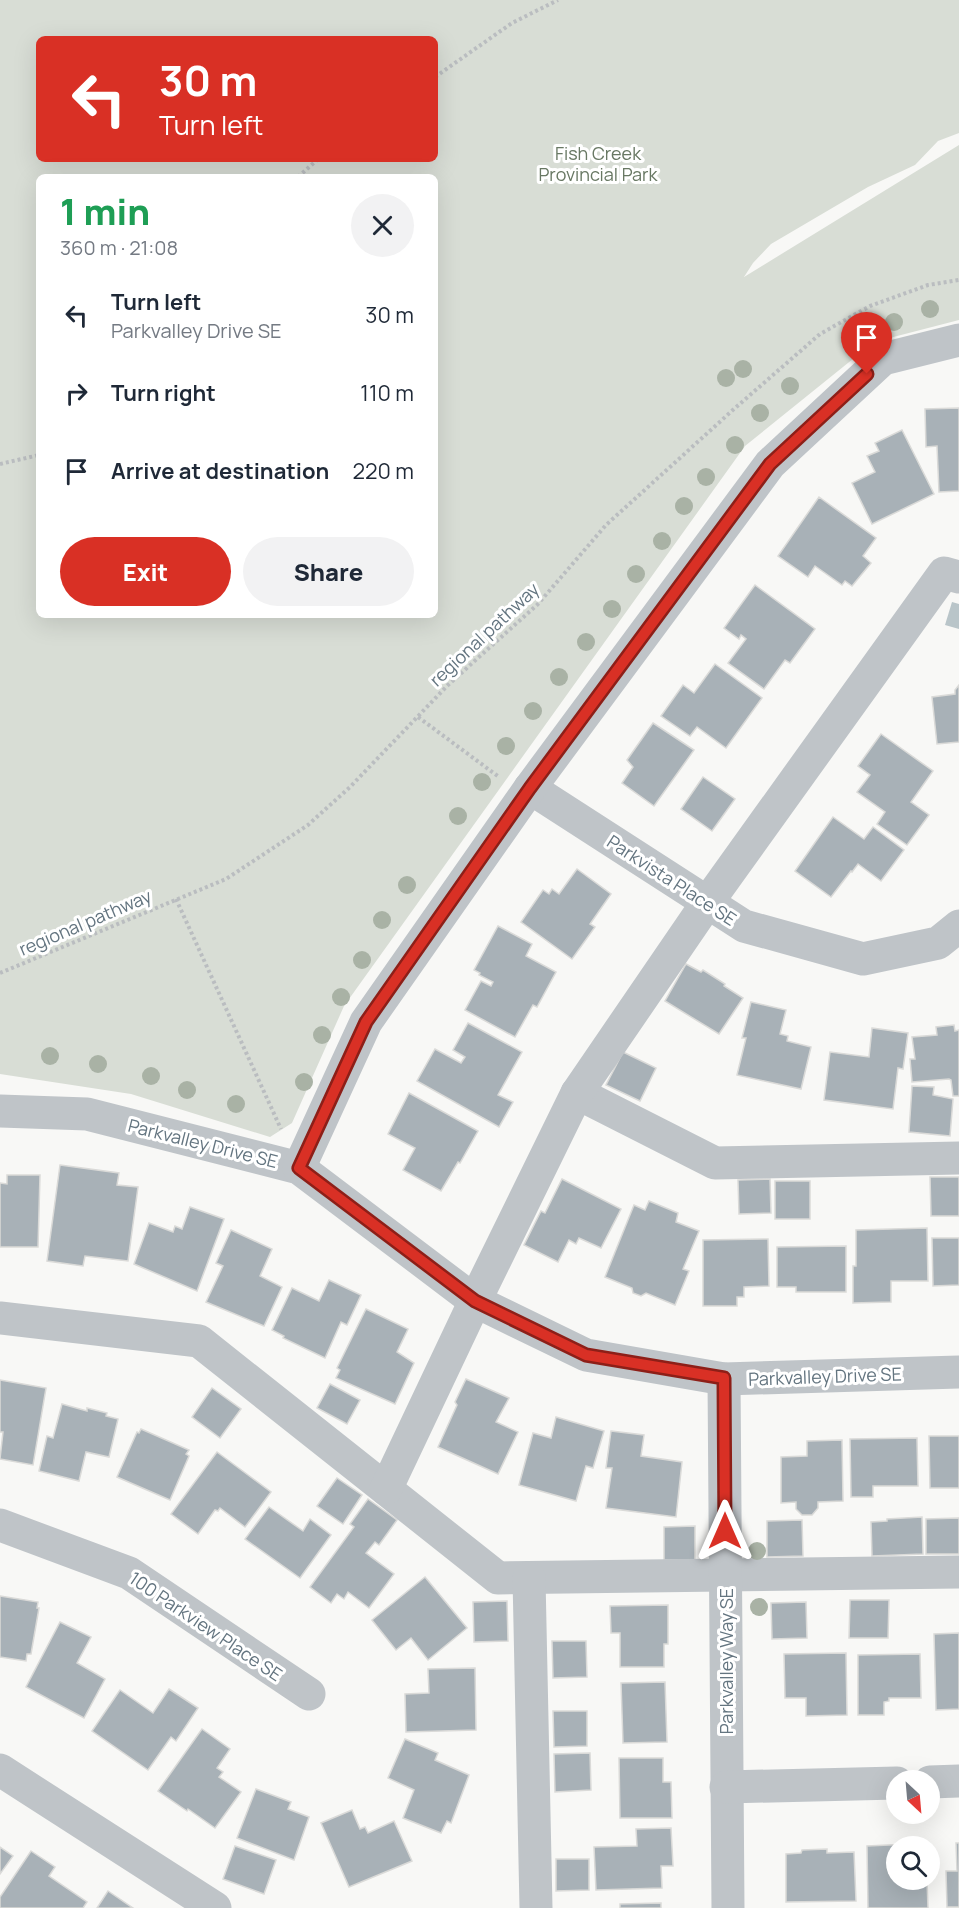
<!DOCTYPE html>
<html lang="en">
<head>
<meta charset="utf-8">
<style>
  :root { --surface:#fff; --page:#f2f2f3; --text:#1f2937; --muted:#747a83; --accent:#d93025 }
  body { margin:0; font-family:Manrope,sans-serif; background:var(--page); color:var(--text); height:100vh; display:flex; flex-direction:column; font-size:22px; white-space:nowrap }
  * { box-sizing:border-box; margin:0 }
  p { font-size:20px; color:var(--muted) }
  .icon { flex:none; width:33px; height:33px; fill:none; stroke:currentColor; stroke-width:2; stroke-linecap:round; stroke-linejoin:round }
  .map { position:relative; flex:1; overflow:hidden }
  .details { position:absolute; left:36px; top:174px; width:402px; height:444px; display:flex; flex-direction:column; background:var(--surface); border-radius:9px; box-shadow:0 6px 24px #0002 }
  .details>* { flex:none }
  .guide { position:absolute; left:36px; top:36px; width:402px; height:126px; border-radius:9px; box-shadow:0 6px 24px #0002; background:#d93025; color:#fff; overflow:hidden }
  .needle { width:39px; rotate:154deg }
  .controls { position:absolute; left:886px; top:1770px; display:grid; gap:12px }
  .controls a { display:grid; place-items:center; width:54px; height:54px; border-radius:50%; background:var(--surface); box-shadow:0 6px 24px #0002; font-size:30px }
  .pin { position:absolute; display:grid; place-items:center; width:51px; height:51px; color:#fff; margin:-62px -26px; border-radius:50% 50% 50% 0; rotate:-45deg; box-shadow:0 0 6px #0007 }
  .pin .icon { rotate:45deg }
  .me { position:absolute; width:66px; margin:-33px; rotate:0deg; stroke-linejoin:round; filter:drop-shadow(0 0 4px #0008) }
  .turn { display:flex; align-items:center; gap:21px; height:126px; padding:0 24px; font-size:27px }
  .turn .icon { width:78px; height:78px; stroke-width:2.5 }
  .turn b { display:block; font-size:42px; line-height:51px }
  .round { display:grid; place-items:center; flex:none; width:63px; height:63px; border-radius:32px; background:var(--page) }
  .head { display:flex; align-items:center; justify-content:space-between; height:102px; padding:0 24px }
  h1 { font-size:36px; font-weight:800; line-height:45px; color:#1e9e55 }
  .cta { display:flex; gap:12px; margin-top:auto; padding:12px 24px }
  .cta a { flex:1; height:69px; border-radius:36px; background:var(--accent); color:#fff; font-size:24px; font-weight:800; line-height:69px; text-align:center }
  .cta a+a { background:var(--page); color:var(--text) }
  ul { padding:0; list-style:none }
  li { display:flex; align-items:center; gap:18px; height:78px; padding:0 24px }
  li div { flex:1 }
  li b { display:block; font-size:22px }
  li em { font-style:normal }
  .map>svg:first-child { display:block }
</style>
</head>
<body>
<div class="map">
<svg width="959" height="1908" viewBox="0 0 959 1908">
  <rect width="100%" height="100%" fill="#f8f8f6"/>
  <path fill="#d8ddd5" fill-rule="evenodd" d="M0,0H959V133L938,141L915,165L868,187L771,244L753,263L744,277L959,145V320L874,342L745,446L344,1006L292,1123L270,1137L131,1094L0,1074ZM39,39H435V159H39ZM39,177H435V615H39Z"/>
  <polygon fill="#b9c5c9" points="952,602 959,604 959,629 945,625"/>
  <g fill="#a8b1b7" stroke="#dadad8" stroke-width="1.5">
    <polygon points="959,408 959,491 939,492 937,446 926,447 925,409"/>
    <polygon points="902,430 934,494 872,524 852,483 875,472 867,456 879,451 875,443"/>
    <polygon points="819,497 876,538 863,556 871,563 852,586 845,581 842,585 815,566 808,577 778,556"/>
    <polygon points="755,585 815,629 790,663 785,660 764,689 728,663 746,639 741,635 739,639 724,628"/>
    <polygon points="715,664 762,698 726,748 697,727 690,736 661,716 683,685 694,693"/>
    <polygon points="959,685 959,742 937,744 932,697 955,694 955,690"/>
    <polygon points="653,723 694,750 654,806 622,783 633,767 627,760"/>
    <polygon points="881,734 933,771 911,802 929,815 907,845 877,824 885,812 857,792 870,775 858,766"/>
    <polygon points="703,777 735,799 712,831 681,809"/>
    <polygon points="833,817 864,839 873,827 904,850 881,881 858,864 852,872 851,871 831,897 795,871"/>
    <polygon points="577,869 611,894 590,924 595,927 572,959 521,922 543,890 549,894 552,889 559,894"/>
    <polygon points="498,926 532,944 526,956 556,972 537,1007 533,1005 515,1037 465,1010 481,981 491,986 493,982 479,975 480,973 474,970"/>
    <polygon points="686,964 701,972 703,970 725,984 724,986 743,998 719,1034 665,1001"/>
    <polygon points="751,1002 786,1010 780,1034 788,1036 787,1041 811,1047 801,1089 737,1075 746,1038 742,1038"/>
    <polygon points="468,1023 522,1052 498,1095 513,1102 499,1127 417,1081 435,1049 461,1063 465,1057 453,1050"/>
    <polygon points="954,1025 955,1031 959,1030 959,1096 953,1096 951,1080 949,1079 912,1082 910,1059 915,1059 912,1037 937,1035 936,1027"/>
    <polygon points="872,1028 908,1033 903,1069 898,1068 893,1109 824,1100 830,1052 869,1057"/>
    <polygon points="623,1052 656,1068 640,1101 606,1085"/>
    <polygon points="912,1086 934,1087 933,1095 953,1099 950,1136 909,1132"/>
    <polygon points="409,1093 478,1131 460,1163 458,1162 441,1191 403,1170 415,1148 388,1134"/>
    <polygon points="60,1165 119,1173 117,1185 138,1187 128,1261 85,1256 83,1266 47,1261"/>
    <polygon points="7,1175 40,1175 38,1247 0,1247 0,1183 7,1184"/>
    <polygon points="930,1177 959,1177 959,1216 931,1216"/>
    <polygon points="562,1179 621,1209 601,1248 579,1238 576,1244 569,1240 558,1262 524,1245 541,1211 545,1213"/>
    <polygon points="770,1179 771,1213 739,1214 738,1180"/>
    <rect x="775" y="1181" width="35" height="38"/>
    <polygon points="649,1201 678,1213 676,1222 699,1231 683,1269 689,1271 675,1305 646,1293 641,1296 633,1293 632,1288 605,1277 634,1205 645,1210"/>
    <polygon points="190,1207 224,1219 197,1291 134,1264 149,1223 173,1232 175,1226 182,1229"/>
    <polygon points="927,1228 928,1281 891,1281 891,1302 853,1303 853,1266 856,1266 856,1230"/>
    <polygon points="231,1230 272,1249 260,1276 282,1287 264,1326 206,1302 223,1266 216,1263"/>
    <polygon points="932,1238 959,1238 959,1285 933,1286"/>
    <polygon points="768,1239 769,1286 744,1287 744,1297 737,1297 737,1306 703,1306 703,1240"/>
    <polygon points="846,1246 846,1292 796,1292 796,1287 777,1287 777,1247"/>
    <polygon points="329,1280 361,1295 347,1325 341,1322 325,1358 283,1338 284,1336 272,1330 292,1288 319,1301"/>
    <polygon points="366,1309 408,1329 397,1352 414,1363 395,1404 336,1378 340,1370 337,1368"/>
    <polygon points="466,1379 509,1398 496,1422 518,1432 498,1474 438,1447 457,1405 455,1402"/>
    <polygon points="0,1380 46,1388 33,1465 0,1459 3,1432 0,1432"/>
    <polygon points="330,1384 360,1400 347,1424 317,1408"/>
    <polygon points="212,1388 241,1409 220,1438 192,1417"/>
    <polygon points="62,1404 87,1411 87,1408 107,1413 106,1416 118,1419 109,1457 86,1452 79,1481 39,1471 47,1436 53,1438"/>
    <polygon points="556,1417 604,1431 593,1468 586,1466 576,1501 519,1485 533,1433 551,1438"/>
    <polygon points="141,1429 189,1450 186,1454 189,1456 170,1500 117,1477 137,1432 139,1433"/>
    <polygon points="611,1431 644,1435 641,1456 682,1462 676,1517 606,1508 612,1468 606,1468"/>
    <polygon points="929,1436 959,1436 959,1488 930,1488"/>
    <polygon points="917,1438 918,1486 873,1486 873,1497 851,1497 850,1439"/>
    <polygon points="842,1440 843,1501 818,1502 818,1508 812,1515 802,1515 796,1509 796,1502 781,1503 781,1457 807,1456 807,1441"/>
    <polygon points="217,1452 271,1492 245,1527 220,1508 218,1511 215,1510 198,1534 171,1514"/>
    <polygon points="337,1478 362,1495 343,1524 317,1506"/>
    <polygon points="368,1499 397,1520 379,1545 375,1542 366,1553 394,1574 369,1608 348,1592 344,1599 337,1594 331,1603 310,1587 354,1527 350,1524"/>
    <polygon points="269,1507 303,1531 310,1519 331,1535 300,1578 245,1539"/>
    <polygon points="922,1517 923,1554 872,1556 871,1522 887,1521 887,1519"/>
    <polygon points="959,1518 959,1554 926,1554 926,1519"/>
    <polygon points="802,1520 803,1556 767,1557 767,1521"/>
    <polygon points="695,1526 695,1560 664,1560 664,1527"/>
    <polygon points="425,1577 467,1628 428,1660 411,1638 396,1650 372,1620"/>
    <polygon points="0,1596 38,1602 37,1608 39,1608 31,1654 27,1654 26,1661 0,1657"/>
    <polygon points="850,1600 889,1600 888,1638 849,1638"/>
    <polygon points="507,1601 508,1641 474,1642 473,1602"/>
    <polygon points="806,1602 807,1638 772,1639 771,1603"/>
    <polygon points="668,1605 668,1644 664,1644 664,1667 620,1667 620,1633 611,1633 610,1606"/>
    <polygon points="60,1622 91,1637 77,1663 105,1679 84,1718 26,1687"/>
    <polygon points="959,1633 959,1709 936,1710 934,1634"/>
    <polygon points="552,1641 586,1641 587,1677 553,1678"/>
    <polygon points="846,1653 847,1715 806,1716 806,1698 785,1698 784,1654"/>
    <polygon points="920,1654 921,1698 889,1698 889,1701 884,1702 884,1715 858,1715 858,1655"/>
    <polygon points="475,1668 476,1730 406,1732 405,1694 429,1693 428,1669"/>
    <polygon points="665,1682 667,1742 623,1743 621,1683"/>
    <polygon points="169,1689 198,1708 176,1741 171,1737 148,1770 92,1731 120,1690 153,1713"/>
    <polygon points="553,1711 587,1711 587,1746 554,1747"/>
    <polygon points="202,1729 230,1749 217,1768 223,1772 219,1777 241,1792 215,1828 188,1809 187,1811 158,1791"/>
    <polygon points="405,1739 438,1753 435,1760 469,1775 451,1823 447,1821 441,1833 403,1818 414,1790 388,1778"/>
    <polygon points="590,1753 591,1790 555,1792 554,1754"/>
    <polygon points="619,1758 663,1758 663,1782 671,1782 672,1818 620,1818"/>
    <polygon points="256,1789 291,1802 288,1809 309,1817 294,1860 237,1838"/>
    <polygon points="352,1810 360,1829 365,1827 368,1833 394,1821 412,1861 349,1887 321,1823"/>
    <polygon points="671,1828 673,1866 661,1866 662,1888 596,1890 594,1847 637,1846 636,1829"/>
    <polygon points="956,1843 959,1843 959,1907 947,1907 946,1871 957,1871"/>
    <polygon points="911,1844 911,1846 897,1846 897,1880 927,1880 928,1908 868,1908 867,1846"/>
    <polygon points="235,1846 276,1860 264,1894 223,1879"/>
    <polygon points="0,1847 13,1856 0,1874"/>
    <polygon points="827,1849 827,1853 854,1852 856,1901 786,1902 786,1854 801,1853 802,1850"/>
    <polygon points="31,1851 55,1867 49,1876 87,1902 83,1908 0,1908 0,1897"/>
    <polygon points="556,1859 589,1859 589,1890 556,1891"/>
    <polygon points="108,1891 133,1908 97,1908"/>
    <polygon points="661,1903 661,1908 620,1908 620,1904"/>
  </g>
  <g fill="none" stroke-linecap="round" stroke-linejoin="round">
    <g stroke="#babdc0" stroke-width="4" stroke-dasharray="3 3" stroke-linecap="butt">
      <polyline points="435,77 512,23 558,0"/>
      <polyline points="298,177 318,159"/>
      <polyline points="0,464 39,455"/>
      <polyline points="418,717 499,777"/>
      <polyline points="176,899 281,1129"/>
      <polyline points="0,973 226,879 308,825 350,787 448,685 538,604 606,525 734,409 820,334 870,306 928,285 959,280"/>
    </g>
    <g stroke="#bfc4c8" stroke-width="33">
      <polyline points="530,788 744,926 863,959 938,943 959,926"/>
      <polyline points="577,1093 715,1163 959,1158"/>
      <polyline points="0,1111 87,1114 299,1168 475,1301 586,1355 724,1379 959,1372"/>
      <polyline points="299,1168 366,1022 530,788 770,464 883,359 959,340"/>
      <polyline points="0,1318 199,1341 498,1578 959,1572"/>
      <polyline points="724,1379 728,1908"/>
      <polyline points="386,1489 475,1301 577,1093 707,903 944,573 959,577"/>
      <polyline points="0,1525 129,1573 309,1694"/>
      <polyline points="529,1578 536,1908"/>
      <polyline points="0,1770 215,1908"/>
      <polyline points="930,1782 959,1781"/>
      <polyline points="726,1787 897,1783"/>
    </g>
  </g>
  <g fill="#a9b2a5">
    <circle cx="930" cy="309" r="9"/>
    <circle cx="894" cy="322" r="9"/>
    <circle cx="859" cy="337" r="9"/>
    <circle cx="743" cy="369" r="9"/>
    <circle cx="726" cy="378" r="9"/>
    <circle cx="790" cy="386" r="9"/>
    <circle cx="760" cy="413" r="9"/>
    <circle cx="735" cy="445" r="9"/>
    <circle cx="706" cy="477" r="9"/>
    <circle cx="684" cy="506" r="9"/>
    <circle cx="662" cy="541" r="9"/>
    <circle cx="636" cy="574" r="9"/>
    <circle cx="612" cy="609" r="9"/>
    <circle cx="586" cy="642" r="9"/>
    <circle cx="559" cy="677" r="9"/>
    <circle cx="533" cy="711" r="9"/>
    <circle cx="506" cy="746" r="9"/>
    <circle cx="482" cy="782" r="9"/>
    <circle cx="458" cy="816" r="9"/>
    <circle cx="407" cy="885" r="9"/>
    <circle cx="382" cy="920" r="9"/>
    <circle cx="362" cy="960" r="9"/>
    <circle cx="341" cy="997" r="9"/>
    <circle cx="322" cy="1035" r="9"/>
    <circle cx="50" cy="1056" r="9"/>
    <circle cx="98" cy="1064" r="9"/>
    <circle cx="151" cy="1076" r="9"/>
    <circle cx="304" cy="1082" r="9"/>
    <circle cx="187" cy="1090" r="9"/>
    <circle cx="236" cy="1104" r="9"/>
    <circle cx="757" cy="1551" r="9"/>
    <circle cx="759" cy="1607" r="9"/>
  </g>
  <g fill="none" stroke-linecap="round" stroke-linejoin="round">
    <g stroke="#8d1f18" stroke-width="15">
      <polyline id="route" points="725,1531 724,1378 586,1355 475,1301 299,1168 366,1022 530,788 770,464 867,374"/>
    </g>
    <use href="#route" stroke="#d93025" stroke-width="10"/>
  </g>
  <g text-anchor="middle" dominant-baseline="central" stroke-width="6" stroke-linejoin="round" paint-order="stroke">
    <g font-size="18" fill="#687863" stroke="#fff">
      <text x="598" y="153">Fish Creek<tspan x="598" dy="21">Provincial Park</tspan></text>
    </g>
    <g font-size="18" fill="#647580" stroke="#fff">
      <text transform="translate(484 634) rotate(-43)">regional pathway</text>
      <text transform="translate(672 880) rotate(33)">Parkvista Place SE</text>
      <text transform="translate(85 922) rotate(-23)">regional pathway</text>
      <text transform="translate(203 1143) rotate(14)">Parkvalley Drive SE</text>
      <text transform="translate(825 1376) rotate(-2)">Parkvalley Drive SE</text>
      <text transform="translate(206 1626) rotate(34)">100 Parkview Place SE</text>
      <text transform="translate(726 1661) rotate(-90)">Parkvalley Way SE</text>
    </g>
  </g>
</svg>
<div class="controls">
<a><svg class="needle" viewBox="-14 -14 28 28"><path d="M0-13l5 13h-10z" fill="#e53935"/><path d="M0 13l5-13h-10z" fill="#747a83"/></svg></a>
<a><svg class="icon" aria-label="search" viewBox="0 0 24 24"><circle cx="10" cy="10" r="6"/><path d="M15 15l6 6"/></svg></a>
</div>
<div class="pin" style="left:867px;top:374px;background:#d93025"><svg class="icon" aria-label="arrive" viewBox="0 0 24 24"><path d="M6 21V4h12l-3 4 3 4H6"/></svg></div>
<svg class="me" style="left:725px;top:1531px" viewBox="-20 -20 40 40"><path d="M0-17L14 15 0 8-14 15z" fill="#d93025" stroke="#fff" stroke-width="4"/></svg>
<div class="guide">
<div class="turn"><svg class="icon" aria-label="left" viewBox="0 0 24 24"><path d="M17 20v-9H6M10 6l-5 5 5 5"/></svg><div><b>30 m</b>Turn left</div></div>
</div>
<section class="details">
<div class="head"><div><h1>1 min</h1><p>360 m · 21:08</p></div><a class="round"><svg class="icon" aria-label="close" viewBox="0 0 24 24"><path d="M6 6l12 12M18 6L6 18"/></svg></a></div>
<ul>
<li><svg class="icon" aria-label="left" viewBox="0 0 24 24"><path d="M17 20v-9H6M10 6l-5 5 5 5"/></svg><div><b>Turn left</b><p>Parkvalley Drive SE</p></div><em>30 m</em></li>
<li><svg class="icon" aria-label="right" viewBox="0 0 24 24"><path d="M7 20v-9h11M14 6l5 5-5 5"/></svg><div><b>Turn right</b></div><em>110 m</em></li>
<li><svg class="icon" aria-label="arrive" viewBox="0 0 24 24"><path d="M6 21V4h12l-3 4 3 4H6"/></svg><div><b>Arrive at destination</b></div><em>220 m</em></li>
</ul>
<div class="cta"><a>Exit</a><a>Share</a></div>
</section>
</div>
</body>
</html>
